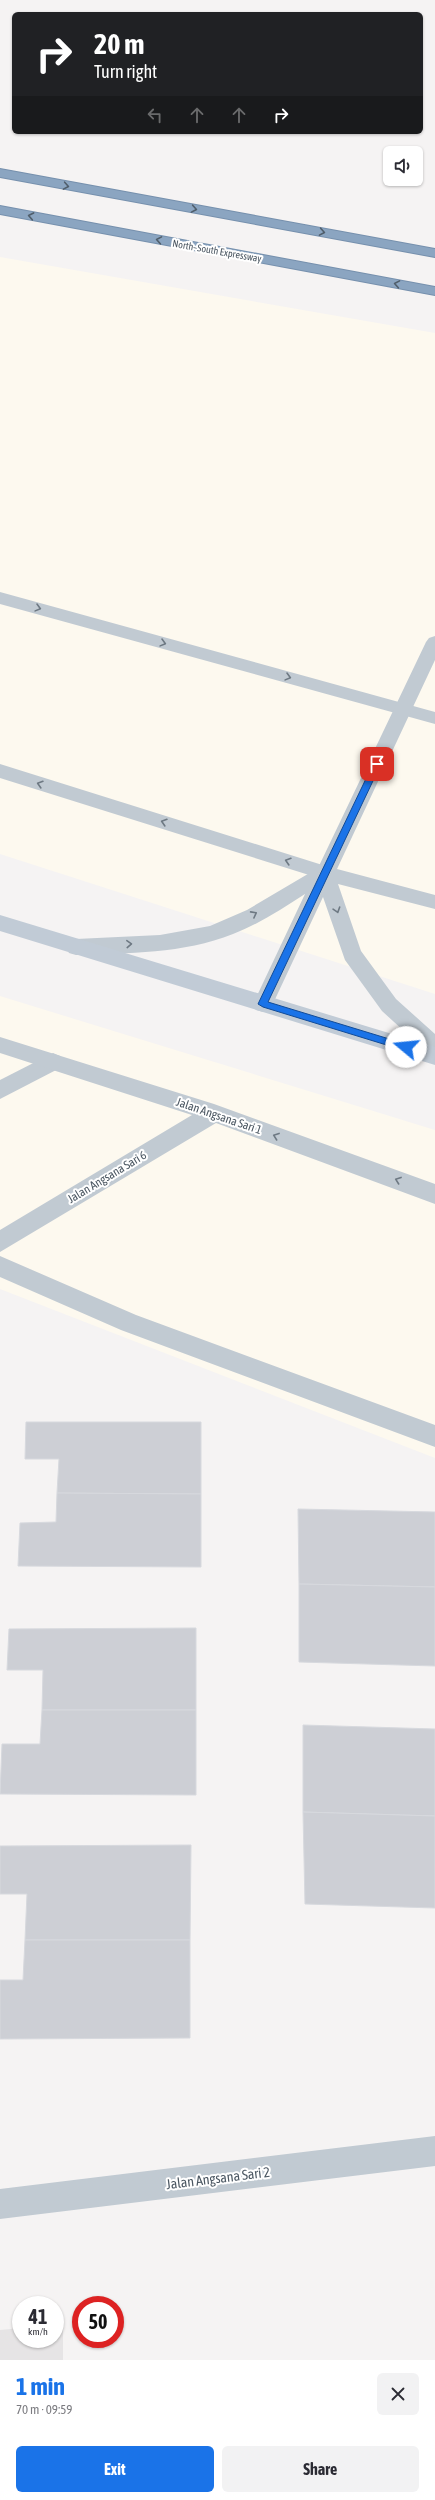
<!DOCTYPE html>
<html lang="en">
<head>
<meta charset="utf-8">
<style>
  :root { --surface:#fff; --page:#f2f2f3; --text:#2b2b33; --muted:#7c7c81; --accent:#1a73e8 }
  body { margin:0; font-family:"Asap Condensed",sans-serif; background:var(--page); color:var(--text); height:100vh; display:flex; flex-direction:column; font-size:15px; white-space:nowrap }
  * { box-sizing:border-box; margin:0 }
  p { font-size:13px; color:var(--muted) }
  .icon { flex:none; width:22px; height:22px; fill:none; stroke:currentColor; stroke-width:2; stroke-linecap:round; stroke-linejoin:round }
  .map { position:relative; height:2360px; overflow:hidden }
  .details { display:flex; flex-direction:column; background:var(--surface); flex:1 }
  .details>* { flex:none }
  .banner { position:absolute; left:12px; top:12px; width:411px; height:122px; border-radius:6px; box-shadow:0 1px 3px #0004; background:#202124; color:#fff; overflow:hidden }
  .tools { position:absolute; left:383px; top:146px; display:grid; gap:8px }
  .tools a { display:grid; place-items:center; width:40px; height:40px; border-radius:6px; background:var(--surface); box-shadow:0 1px 3px #0004; font-size:20px }
  .speed { position:absolute; left:12px; top:2296px; display:flex; gap:8px; font-size:20px; font-weight:700; text-align:center }
  .speed>* { display:grid; place-content:center; width:52px; height:52px; border-radius:50%; background:var(--surface); box-shadow:0 1px 3px #0004; line-height:1 }
  .speed small { font-size:10px; font-weight:400 }
  .speed .limit { border:6px solid #d22; background:#fff; color:#111 }
  .pin { position:absolute; display:grid; place-items:center; width:34px; height:34px; color:#fff; margin:-17px; border-radius:8px; box-shadow:0 2px 6px #0006 }
  .me { position:absolute; width:44px; margin:-22px; rotate:287deg; stroke-linejoin:round; filter:drop-shadow(0 0 3px #0008) }
  .turn { display:flex; align-items:center; gap:14px; height:84px; padding:0 16px; font-size:18px }
  .turn .icon { width:52px; height:52px; stroke-width:2.5 }
  .turn b { display:block; font-size:28px; line-height:34px }
  .lanes { display:flex; align-items:center; height:38px; padding:0 16px; background:#0003; justify-content:center; gap:20px; direction:ltr }
  .lanes .off { opacity:.35 }
  .round { display:grid; place-items:center; flex:none; width:42px; height:42px; border-radius:6px; background:var(--page) }
  .headline { display:flex; align-items:center; justify-content:space-between; height:68px; padding:0 16px }
  h1 { font-size:24px; font-weight:700; line-height:30px; color:var(--accent) }
  .button { display:flex; gap:8px; margin-top:auto; padding:8px 16px }
  .button a { flex:1; height:46px; border-radius:6px; background:var(--accent); color:#fff; font-size:16px; font-weight:700; line-height:46px; text-align:center }
  .button a+a { background:var(--page); color:var(--text) }
  .map>svg:first-child { display:block }
</style>
</head>
<body>
<div class="map">
<svg width="435" height="2360" viewBox="0 0 435 2360">
  <rect width="100%" height="100%" fill="#f5f3f3"/>
  <g fill="#fdf9ef">
    <polygon points="0,257 435,333 435,994 0,854"/>
    <polygon points="0,996 435,1130 435,1458 0,1289"/>
  </g>
  <polygon fill="#e6e4e5" points="63,2324 63,2360 0,2360 0,2330 21,2328 21,2339 55,2339 55,2325"/>
  <g fill="#cdcfd5" stroke="#d7d9de">
    <polygon points="26,1422 201,1422 201,1494 57,1493 59,1459 25,1459"/>
    <polygon points="57,1493 201,1494 201,1567 18,1566 20,1523 56,1522"/>
    <polygon points="298,1509 435,1512 435,1587 299,1584"/>
    <polygon points="299,1584 435,1587 435,1666 299,1662"/>
    <polygon points="196,1628 196,1710 42,1710 43,1670 7,1670 9,1629"/>
    <polygon points="42,1710 196,1710 196,1795 0,1794 2,1744 40,1744"/>
    <polygon points="303,1725 435,1729 435,1816 303,1812"/>
    <polygon points="303,1812 435,1816 435,1908 305,1904"/>
    <polygon points="191,1845 190,1940 25,1940 27,1894 0,1894 0,1846"/>
    <polygon points="25,1940 190,1940 190,2038 0,2039 0,1980 23,1980"/>
  </g>
  <g fill="none" stroke-linecap="round" stroke-linejoin="round">
    <g stroke="#7690ad" stroke-width="2">
      <g id="highway">
        <polygon points="0,169 435,249 435,257 0,177"/>
        <polygon points="0,206 435,287 435,295 0,214"/>
      </g>
    </g>
    <g fill="#c1cad2" fill-rule="evenodd">
      <polygon points="0,592 435,712 435,724 0,604"/>
      <polygon points="0,764 332,868 335,873 332,878 325,880 0,778"/>
      <polygon points="53,1053 60,1056 63,1062 60,1068 0,1099 0,1080"/>
      <polygon points="0,1256 136,1315 435,1425 435,1447 121,1330 0,1277"/>
    </g>
    <g fill="#c1cad2" fill-rule="evenodd">
      <path d="M435,636V660L337,869L435,895V909L338,884L361,951L396,999L435,1034V1055L428,1053L382,1011L345,960L323,897L270,1010L263,1012L256,1010L253,1004L305,894C282,909 259,924 233,934C183,954 128,953 76,955L69,953L66,947L69,941L76,939L160,935L210,926L247,910L318,868L426,642L429,638Z"/>
      <polygon points="0,1037 214,1104 435,1184 435,1204 216,1123 0,1252 0,1230 192,1115 0,1053"/>
      <polygon points="435,2136 435,2166 0,2219 0,2189"/>
    </g>
    <polygon fill="#c1cbd6" fill-rule="evenodd" points="0,915 435,1047 435,1065 0,931"/>
    <use href="#highway" fill="#8ba5c1" fill-rule="evenodd"/>
  </g>
  <defs><path id="oneway-chevron" d="M-2-3.5L2.5 0L-2 3.5" fill="none" stroke-width="1.6" stroke-linecap="round" stroke-linejoin="round"/></defs>
  <g stroke="#505e6b">
    <use href="#oneway-chevron" transform="translate(66 186) rotate(10)"/>
    <use href="#oneway-chevron" transform="translate(194 209) rotate(10)"/>
    <use href="#oneway-chevron" transform="translate(31 216) rotate(-169)"/>
    <use href="#oneway-chevron" transform="translate(322 232) rotate(10)"/>
    <use href="#oneway-chevron" transform="translate(159 240) rotate(-170)"/>
    <use href="#oneway-chevron" transform="translate(397 284) rotate(-170)"/>
  </g>
  <g stroke="#6e7983">
    <use href="#oneway-chevron" transform="translate(38 608) rotate(15)"/>
    <use href="#oneway-chevron" transform="translate(163 643) rotate(15)"/>
    <use href="#oneway-chevron" transform="translate(288 677) rotate(15)"/>
    <use href="#oneway-chevron" transform="translate(40 784) rotate(-163)"/>
    <use href="#oneway-chevron" transform="translate(164 822) rotate(-163)"/>
    <use href="#oneway-chevron" transform="translate(288 861) rotate(-163)"/>
    <use href="#oneway-chevron" transform="translate(337 910) rotate(72)"/>
    <use href="#oneway-chevron" transform="translate(254 914) rotate(-28)"/>
    <use href="#oneway-chevron" transform="translate(129 944) rotate(-3)"/>
    <use href="#oneway-chevron" transform="translate(276 1136) rotate(-160)"/>
    <use href="#oneway-chevron" transform="translate(398 1180) rotate(-160)"/>
  </g>
  <polygon fill="#1a73e8" stroke="#114b97" points="374,762 381,764 268,1002 409,1045 411,1047 406,1051 263,1007 258,1004"/>
  <g text-anchor="middle" dominant-baseline="central" stroke-width="4" stroke-linejoin="round" paint-order="stroke">
    <g font-size="10" fill="#4a5661" stroke="#fff">
      <text transform="translate(217 251) rotate(10)">North–South Expressway</text>
    </g>
    <g font-size="12" fill="#4a5661" stroke="#fff">
      <text transform="translate(219 1116) rotate(19)">Jalan Angsana Sari 1</text>
      <text transform="translate(107 1177) rotate(-31)">Jalan Angsana Sari 6</text>
    </g>
    <g font-size="14" fill="#4a5661" stroke="#fff">
      <text transform="translate(218 2178) rotate(-7)">Jalan Angsana Sari 2</text>
    </g>
  </g>
</svg>
<div class="tools">
<a><svg class="icon" aria-label="sound" viewBox="0 0 24 24"><path d="M4 9h4l5-4v14l-5-4H4zM17 9q2 3 0 6"/></svg></a>
</div>
<div class="speed"><div>41<small>km/h</small></div><div class="limit">50</div></div>
<div class="pin" style="left:377px;top:764px;background:#d93025"><svg class="icon" aria-label="arrive" viewBox="0 0 24 24"><path d="M6 21V4h12l-3 4 3 4H6"/></svg></div>
<svg class="me" style="left:406px;top:1047px" viewBox="-20 -20 40 40"><circle r="19" fill="#fff"/><path d="M0-13L10 11 0 6-10 11z" fill="#1a73e8"/></svg>
<div class="banner">
<div class="turn"><svg class="icon" aria-label="right" viewBox="0 0 24 24"><path d="M7 20v-9h11M14 6l5 5-5 5"/></svg><div><b>20 m</b>Turn right</div></div>
<div class="lanes"><svg class="icon off" aria-label="left" viewBox="0 0 24 24"><path d="M17 20v-9H6M10 6l-5 5 5 5"/></svg><svg class="icon off" aria-label="ahead" viewBox="0 0 24 24"><path d="M12 20V5M6 11l6-6 6 6"/></svg><svg class="icon off" aria-label="ahead" viewBox="0 0 24 24"><path d="M12 20V5M6 11l6-6 6 6"/></svg><svg class="icon" aria-label="right" viewBox="0 0 24 24"><path d="M7 20v-9h11M14 6l5 5-5 5"/></svg></div>
</div>
</div>
<section class="details">
<div class="headline"><div><h1>1 min</h1><p>70 m · 09:59</p></div><a class="round"><svg class="icon" aria-label="close" viewBox="0 0 24 24"><path d="M6 6l12 12M18 6L6 18"/></svg></a></div>
<div class="button"><a>Exit</a><a>Share</a></div>
</section>
</body>
</html>
